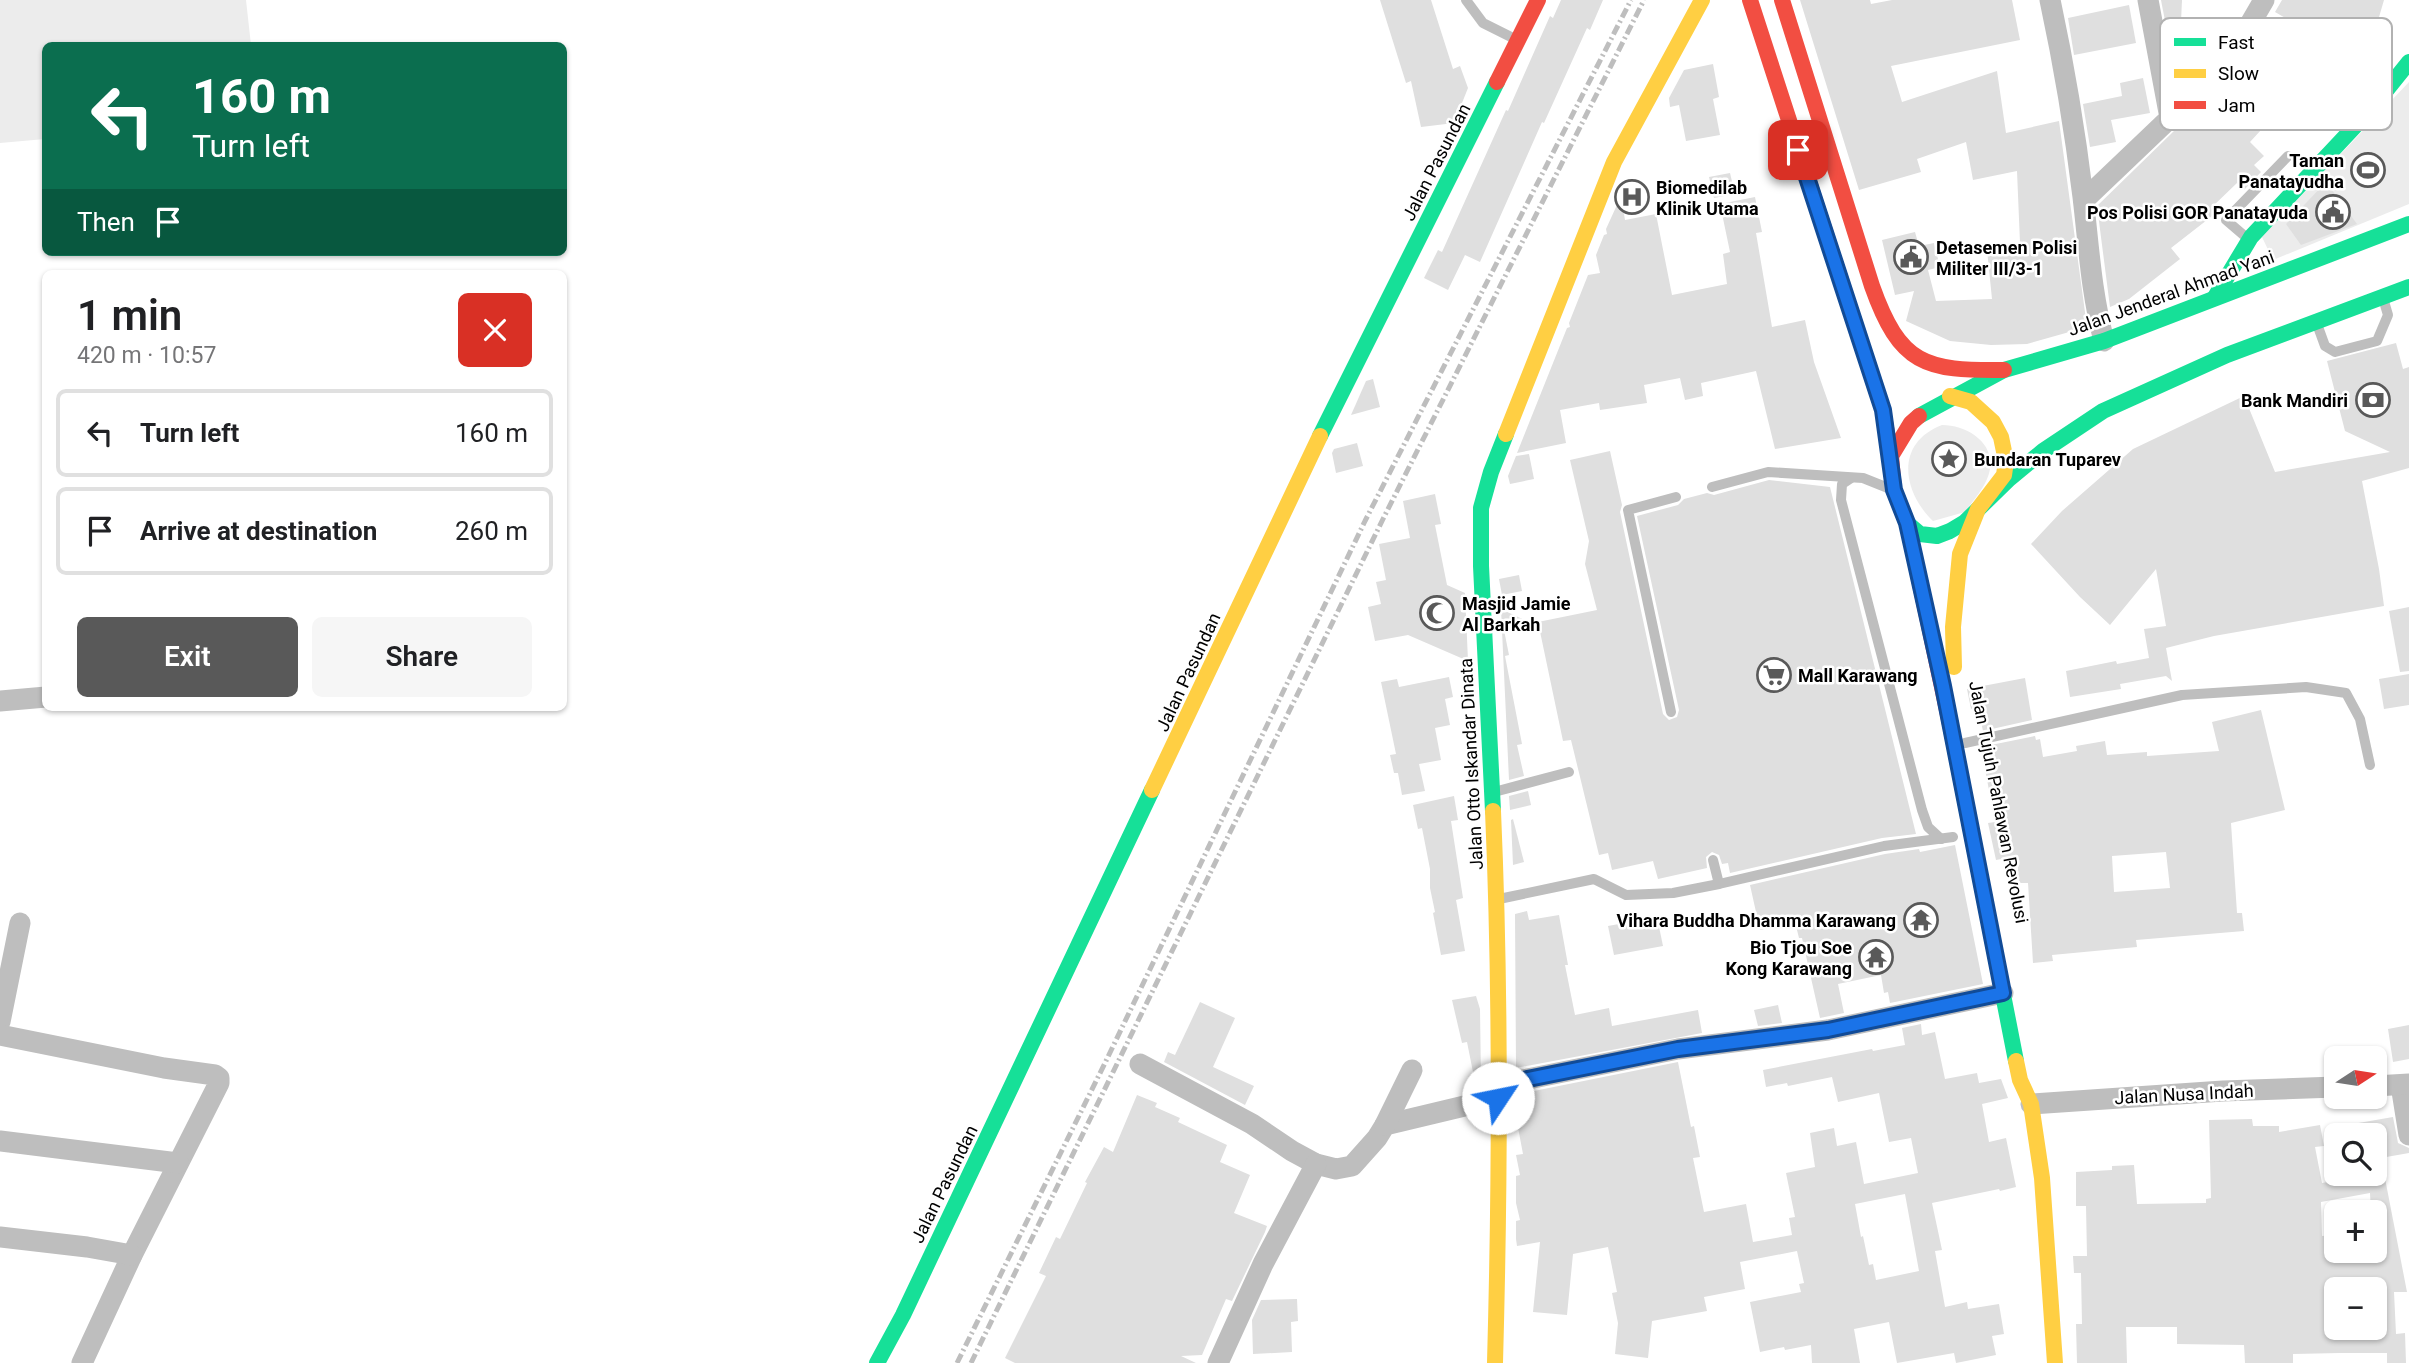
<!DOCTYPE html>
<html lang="en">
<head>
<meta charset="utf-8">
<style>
  :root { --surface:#fff; --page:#f6f6f6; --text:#202124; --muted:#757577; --line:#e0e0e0; --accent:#595959 }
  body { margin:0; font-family:Roboto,sans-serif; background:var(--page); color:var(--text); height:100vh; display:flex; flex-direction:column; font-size:26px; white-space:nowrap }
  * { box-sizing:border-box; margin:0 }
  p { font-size:23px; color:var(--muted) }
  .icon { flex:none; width:38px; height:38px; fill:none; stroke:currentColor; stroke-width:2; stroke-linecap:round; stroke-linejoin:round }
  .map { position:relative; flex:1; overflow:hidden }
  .details { position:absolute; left:42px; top:270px; width:525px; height:441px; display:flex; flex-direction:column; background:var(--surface); border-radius:10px; box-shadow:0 2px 5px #0004 }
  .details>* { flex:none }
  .banner { position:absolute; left:42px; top:42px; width:525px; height:214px; border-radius:10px; box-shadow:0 2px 5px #0004; background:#0b6e4f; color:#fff; overflow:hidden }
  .needle { width:46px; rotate:78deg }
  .tools { position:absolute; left:2324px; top:1046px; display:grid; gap:14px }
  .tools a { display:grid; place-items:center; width:63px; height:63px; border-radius:10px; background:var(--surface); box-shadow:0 2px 5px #0004; font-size:35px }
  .pin { position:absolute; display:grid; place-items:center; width:60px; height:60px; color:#fff; margin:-30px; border-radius:14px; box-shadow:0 4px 10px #0006 }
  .me { position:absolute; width:77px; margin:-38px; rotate:56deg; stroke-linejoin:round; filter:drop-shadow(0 0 5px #0008) }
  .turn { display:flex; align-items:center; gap:24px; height:147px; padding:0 35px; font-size:32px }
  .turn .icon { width:91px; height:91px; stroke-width:2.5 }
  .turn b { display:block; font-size:49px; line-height:60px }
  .then { display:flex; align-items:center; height:66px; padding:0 35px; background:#0003; gap:14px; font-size:26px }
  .round { display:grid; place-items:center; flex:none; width:74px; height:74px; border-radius:10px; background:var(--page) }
  .summary { display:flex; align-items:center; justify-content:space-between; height:119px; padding:0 35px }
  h1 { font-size:42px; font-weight:600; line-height:52px }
  .action { display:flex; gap:14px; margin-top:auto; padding:14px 35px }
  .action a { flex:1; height:80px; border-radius:10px; background:var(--accent); color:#fff; font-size:28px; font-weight:600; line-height:80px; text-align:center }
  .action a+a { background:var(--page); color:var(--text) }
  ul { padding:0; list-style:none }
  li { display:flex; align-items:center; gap:21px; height:88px; margin:0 14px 10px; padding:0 21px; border:4px solid var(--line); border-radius:10px }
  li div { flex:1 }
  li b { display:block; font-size:26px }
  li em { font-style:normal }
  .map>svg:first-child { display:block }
</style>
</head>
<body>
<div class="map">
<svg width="2409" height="1363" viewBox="0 0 2409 1363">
  <rect width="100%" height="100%" fill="#fff"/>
  <g fill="#ececec">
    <polygon points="0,0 246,0 251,45 46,46 45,139 0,143"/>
    <polygon points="2409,82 2409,204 2273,260 2262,237"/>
    <path d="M1942,425C1970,425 2001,447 1987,479C1982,491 1972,502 1965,512L1933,521C1902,491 1895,443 1942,425Z"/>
  </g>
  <g fill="#dfdfdf" fill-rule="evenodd">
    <polygon points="1380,0 1431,0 1453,69 1460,66 1468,88 1454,123 1421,127 1411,81 1406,83"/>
    <polygon points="1561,0 1603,0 1590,30 1587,28 1544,123 1542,122 1480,262 1465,255 1448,290 1424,278 1438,250 1442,252 1506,110 1508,111 1550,16 1553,18"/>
    <polygon points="1800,0 1870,0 1871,4 1892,0 2012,0 2020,40 1891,66 1902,102 1997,71 2006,133 2059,121 2087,327 2027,344 1991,345 1950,341 1906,321 1914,291 1895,295 1882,240 1915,232 1919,246 1934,243 1940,267 1928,270 1936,301 1992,299 1987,250 2020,243 2017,171 1973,180 1966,142 1917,159 1921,172 1859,190"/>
    <polygon points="2161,0 2182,0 2181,22 2165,21"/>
    <polygon points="2282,0 2384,0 2363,72 2376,76 2360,94 2337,87 2346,58 2330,53 2332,45 2275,12"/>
    <polygon points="2129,5 2136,43 2074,55 2068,18"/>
    <polygon points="2272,62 2291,81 2252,120 2261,130 2250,142 2264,156 2254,165 2261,172 2244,190 2237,183 2211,208 2216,213 2171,248 2180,259 2129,299 2110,307 2097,206 2213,93 2221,105 2258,67 2262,71"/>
    <polygon points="1713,64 1719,97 1713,99 1720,135 1686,141 1679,105 1670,107 1669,98 1684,70"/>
    <polygon points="2143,78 2150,113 2111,120 2116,142 2090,147 2083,104 2122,96 2120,83"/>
    <polygon points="1730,173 1735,194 1714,198 1709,177"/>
    <polygon points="2326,182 2357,224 2301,245 2286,224"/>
    <polygon points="1621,196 1625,220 1656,214 1672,295 1727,284 1723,254 1730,252 1720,204 1755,197 1762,232 1756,233 1772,327 1805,320 1814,362 1841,438 1775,449 1756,371 1701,383 1703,396 1685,400 1680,378 1644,385 1647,403 1600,410 1599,403 1560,410 1566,443 1517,453 1567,328 1570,327 1569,323 1588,275 1600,273 1596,255 1604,235 1607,234 1606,229"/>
    <polygon points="2396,343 2403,369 2409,367 2409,468 2362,481 2379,569 2384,606 2214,636 2166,648 2172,681 2166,676 2120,684 2121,689 2070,697 2066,671 2116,661 2117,664 2149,658 2144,629 2166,626 2156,569 2110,625 2080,597 2031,544 2062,511 2133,449 2244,396 2275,472 2390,452 2345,431 2327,361"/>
    <polygon points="1373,379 1380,407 1351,415 1366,381"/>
    <polygon points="1357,443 1363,466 1336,473 1332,453 1334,449"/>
    <polygon points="1610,451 1622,505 1620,512 1663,714 1669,720 1677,717 1679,710 1637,516 1678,505 1684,499 1707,493 1714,495 1769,480 1830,487 1916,834 1882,838 1730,873 1728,863 1722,864 1719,855 1712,852 1706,857 1707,868 1658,879 1653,861 1612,870 1608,853 1599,855 1571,740 1563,741 1538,622 1597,610 1585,564 1589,541 1570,460"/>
    <polygon points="1529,454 1534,479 1510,484 1508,476 1516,456"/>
    <polygon points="1435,494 1441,524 1435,525 1447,585 1465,593 1468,661 1408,635 1375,641 1368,607 1381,604 1376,582 1386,580 1379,544 1410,538 1403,501"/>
    <polygon points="1519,575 1522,591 1502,595 1499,579"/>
    <polygon points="2409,607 2409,671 2400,672 2389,611"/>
    <polygon points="1501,609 1533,624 1504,630 1509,655 1505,656 1522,744 1517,745 1524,776 1509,780"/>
    <polygon points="2409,674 2409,705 2384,709 2379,679"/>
    <polygon points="1449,677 1453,697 1445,699 1450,725 1435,728 1441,760 1419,764 1425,791 1402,795 1398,773 1394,773 1390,755 1396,754 1381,682 1397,679 1399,687"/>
    <polygon points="2025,678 2032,720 1983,731 1978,708 1971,709 1967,689"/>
    <path d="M2261,710L2285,810L2231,823L2237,913H2242L2244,931L2136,940L2137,947L2052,955L2053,961L2033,963L2028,883H2019L2017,856L1996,860L1988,823L1995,822L1985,769L1990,768L1986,746L2035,736L2036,740L2040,739L2043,757L2077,751L2076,746L2105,741L2107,755L2147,752V756L2219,751L2212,722ZM2166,852L2170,888L2114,892L2112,856Z"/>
    <polygon points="1528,791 1531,805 1510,810 1509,796"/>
    <polygon points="1454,796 1458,820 1451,821 1463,898 1456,900 1465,951 1441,955 1433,913 1435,912 1430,888 1430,869 1422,828 1418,829 1413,805"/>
    <polygon points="1513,819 1524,862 1513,865 1511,820"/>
    <polygon points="1955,845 1983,984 1890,1003 1888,992 1884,993 1881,975 1838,984 1844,1013 1820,1018 1802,938 1799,938 1795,922 1760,930 1750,885 1885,854 1919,849 1920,852"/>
    <polygon points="1527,911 1529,920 1559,915 1568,965 1565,965 1575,1015 1609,1008 1612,1026 1698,1010 1702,1033 1516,1068 1515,914"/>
    <polygon points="1657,917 1663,946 1614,955 1608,926"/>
    <polygon points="1476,996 1480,1009 1481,1081 1475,1082 1467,1042 1462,1043 1452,1000"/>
    <polygon points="1200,1002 1235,1018 1213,1067 1254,1086 1245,1105 1164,1062 1168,1052 1175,1055"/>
    <polygon points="1778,1005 1782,1023 1758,1026 1754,1010"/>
    <path d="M1921,1024L1922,1035L1935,1032L1945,1079L1977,1073L1979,1083L2001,1079L2008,1098L1982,1104L1989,1142L2006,1138L2016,1187L2000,1191L1999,1189L1932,1203L1942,1250L1935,1251L1945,1307L1967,1302L1968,1309L1999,1304L2004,1334L1992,1336L1996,1355L1956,1363L1954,1353L1897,1363L1889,1322L1854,1329L1860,1363H1812L1811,1345L1785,1350L1784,1347L1760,1352L1750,1302L1801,1292L1799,1284L1804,1283L1797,1251L1740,1262L1745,1289L1704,1297L1707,1311L1652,1321L1648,1358L1615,1354L1618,1323L1612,1293L1617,1292L1608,1247L1573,1254L1567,1315L1533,1312L1540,1242L1517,1246L1516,1239V1221L1520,1220L1516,1203V1176L1520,1175L1516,1155L1523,1154L1516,1117V1100L1524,1093L1678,1062L1691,1127L1694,1126L1700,1157L1693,1158L1704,1212L1746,1204L1753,1242L1792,1235L1789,1218L1795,1217L1786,1173L1815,1167L1810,1133L1834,1128L1837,1146L1856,1142L1864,1184L1918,1173L1911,1138L1889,1142L1879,1093L1838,1102L1832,1077L1788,1086L1787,1083L1766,1087L1763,1070L1872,1049L1873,1051L1905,1045L1902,1028ZM1905,1194L1919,1271L1876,1280L1873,1264L1869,1265L1863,1236L1861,1237L1855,1204Z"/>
    <polygon points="2409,1025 2409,1059 2393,1062 2388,1029"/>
    <polygon points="1137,1095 1157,1103 1155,1107 1180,1118 1178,1122 1227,1145 1220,1162 1250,1175 1234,1213 1267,1226 1265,1232 1232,1301 1226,1299 1202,1355 1181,1356 1196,1363 1015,1363 1005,1358 1046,1276 1039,1273 1056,1237 1060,1239 1087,1183 1085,1182 1104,1147 1113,1152"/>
    <polygon points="2393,1117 2398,1143 2409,1148 2409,1153 2375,1159 2375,1136 2342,1136 2341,1126"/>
    <path d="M2252,1119L2253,1126H2279V1132L2320,1125L2324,1146L2315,1147L2322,1183L2375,1174V1169L2383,1168L2407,1292H2394L2396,1334L2405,1333L2406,1363H2387V1353H2340L2293,1354V1363H2245L2244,1345L2177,1344V1327H2126L2127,1363H2077L2076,1324H2082L2081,1273H2074L2073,1256H2087L2086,1206H2076V1172L2112,1170V1166L2134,1165L2137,1204L2206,1203V1199L2211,1198L2209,1120ZM2370,1193L2371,1213H2375V1251H2336V1235L2322,1236L2321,1202ZM2336,1290H2375V1328H2336Z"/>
    <polygon points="1297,1299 1298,1321 1291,1322 1292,1352 1253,1354 1252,1320 1261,1300"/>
  </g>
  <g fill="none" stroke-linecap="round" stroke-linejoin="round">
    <g stroke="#bebebe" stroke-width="10">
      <polyline points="1466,0 1483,23 1517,40"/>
      <polyline points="2247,238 2226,220 2288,156"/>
      <polyline points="2317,324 2325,346 2335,352 2377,341 2388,315 2383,298"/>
      <polyline points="1851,478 1842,484 1841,500 1922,810 1928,827 1941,839"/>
      <polyline points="1712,487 1768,472 1863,478 1888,488"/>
      <polyline points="1671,712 1628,510 1676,497"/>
      <polyline points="1965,743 2182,695 2306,687 2346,693 2360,719 2370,765"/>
      <polyline points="1494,792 1569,772"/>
      <polyline points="1713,860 1719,884"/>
      <polyline points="1499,899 1594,879 1626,895 1673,893 1719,884 1884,846 1953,837"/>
    </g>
    <g stroke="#bebebe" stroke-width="21">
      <path d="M2050,0C2064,65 2075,131 2083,197C2089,248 2091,291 2104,341"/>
      <polyline points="2170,118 2232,55 2264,0"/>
      <polyline points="2084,200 2170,118 2148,0"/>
      <polyline points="0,701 46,697"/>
      <polyline points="0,1022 20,923"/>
      <polyline points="0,1035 164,1068 215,1075 219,1078 219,1083 132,1255 82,1363"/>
      <polyline points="1140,1064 1252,1124 1292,1151 1316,1164 1336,1169 1352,1166 1377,1138 1385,1125 1498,1098 1518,1081 1678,1049 1828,1030 2003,993"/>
      <polyline points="2401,1085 2409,1135"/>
      <polyline points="2375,1086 2409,1084"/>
      <polyline points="2031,1104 2223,1091 2336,1087"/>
      <polyline points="1385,1125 1412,1070"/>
      <polyline points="0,1141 178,1163"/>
      <polyline points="0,1237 87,1247 132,1255"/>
      <polyline points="1218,1363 1263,1264 1316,1164"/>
    </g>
    <g stroke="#16e098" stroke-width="16">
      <polyline points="2215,297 2251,237 2372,108 2409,62"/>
      <polyline points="1919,416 2004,370 2104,341 2409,224"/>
      <polyline points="1320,436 1497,82"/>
      <polyline points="1907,523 1920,534 1937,536 1950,531 1965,522 2009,479 2043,451 2103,411 2227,355 2409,287"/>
      <polyline points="1951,729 2016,1061"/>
      <polyline points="1493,811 1481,566 1481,508 1491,472 1506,434"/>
      <polyline points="877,1363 903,1315 1152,790"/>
    </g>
    <g stroke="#ffcf43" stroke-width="16">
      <polyline points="1950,396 1971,402 1993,422 2001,437 2006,461 2004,475 1978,509 1960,554 1953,627 1954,667"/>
      <polyline points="1506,434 1614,162 1702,0"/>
      <polyline points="1152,790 1320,436"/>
      <path d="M1493,811C1501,995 1500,1179 1495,1363"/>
      <polyline points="2016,1061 2020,1080 2031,1104 2042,1178 2055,1363"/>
    </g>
    <g stroke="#f24e42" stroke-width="16">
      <polyline points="1750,0 1883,410 1891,456"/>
      <path d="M1782,0L1872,286C1900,365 1925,371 2004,370"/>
      <polyline points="1497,82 1538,0"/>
      <polyline points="1919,416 1911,423 1891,456 1894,490 1907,523 1951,729"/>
    </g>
    <g stroke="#bebebe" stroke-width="5" stroke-dasharray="10 3.5 2 3.5" stroke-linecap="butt">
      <polyline points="957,1363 1105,1063 1365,521 1631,0"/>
      <polyline points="971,1363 1383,519 1644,0"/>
    </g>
  </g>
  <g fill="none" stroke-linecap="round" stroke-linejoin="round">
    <g stroke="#114b97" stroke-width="18">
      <polyline id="route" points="1498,1098 1518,1081 1678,1049 1828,1030 2003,993 1943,686 1907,523 1894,490 1883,410 1798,150"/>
    </g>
    <use href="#route" stroke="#1a73e8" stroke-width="12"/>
  </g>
  <defs>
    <g id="stadium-ring" transform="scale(1.75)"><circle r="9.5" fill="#fff" stroke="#595959" stroke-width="1.5"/><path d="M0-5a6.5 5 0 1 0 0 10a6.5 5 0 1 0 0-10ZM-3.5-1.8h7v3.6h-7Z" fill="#595959"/></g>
    <g id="hospital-ring" transform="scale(1.75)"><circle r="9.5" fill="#fff" stroke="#595959" stroke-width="1.5"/><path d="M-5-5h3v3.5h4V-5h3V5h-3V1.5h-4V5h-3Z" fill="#595959"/></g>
    <g id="civic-ring" transform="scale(1.75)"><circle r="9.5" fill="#fff" stroke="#595959" stroke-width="1.5"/><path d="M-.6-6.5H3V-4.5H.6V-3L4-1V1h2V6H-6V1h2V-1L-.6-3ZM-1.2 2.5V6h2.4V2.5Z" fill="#595959"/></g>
    <g id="bank-ring" transform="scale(1.75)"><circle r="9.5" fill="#fff" stroke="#595959" stroke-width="1.5"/><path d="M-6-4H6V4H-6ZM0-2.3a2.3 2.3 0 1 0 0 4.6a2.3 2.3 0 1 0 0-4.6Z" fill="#595959"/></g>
    <g id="sight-ring" transform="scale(1.75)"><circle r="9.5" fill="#fff" stroke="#595959" stroke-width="1.5"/><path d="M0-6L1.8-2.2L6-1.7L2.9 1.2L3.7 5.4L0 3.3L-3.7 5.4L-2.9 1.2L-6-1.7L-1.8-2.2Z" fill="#595959"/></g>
    <g id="mosque-ring" transform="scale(1.75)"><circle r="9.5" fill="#fff" stroke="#595959" stroke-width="1.5"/><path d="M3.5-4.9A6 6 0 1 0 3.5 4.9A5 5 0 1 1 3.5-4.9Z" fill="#595959"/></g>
    <g id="supermarket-ring" transform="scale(1.75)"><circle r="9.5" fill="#fff" stroke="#595959" stroke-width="1.5"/><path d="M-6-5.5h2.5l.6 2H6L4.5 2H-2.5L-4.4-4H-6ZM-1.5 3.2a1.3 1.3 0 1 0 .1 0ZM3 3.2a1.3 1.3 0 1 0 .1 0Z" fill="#595959"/></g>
    <g id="temple-ring" transform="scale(1.75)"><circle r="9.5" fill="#fff" stroke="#595959" stroke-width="1.5"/><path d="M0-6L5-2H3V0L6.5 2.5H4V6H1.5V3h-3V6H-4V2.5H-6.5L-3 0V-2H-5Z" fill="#595959"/></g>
  </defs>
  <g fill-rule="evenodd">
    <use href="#stadium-ring" x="2368" y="170"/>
    <use href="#hospital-ring" x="1632" y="197"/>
    <use href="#civic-ring" x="2333" y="212"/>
    <use href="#civic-ring" x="1911" y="257"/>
    <use href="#bank-ring" x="2373" y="400"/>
    <use href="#sight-ring" x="1949" y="459"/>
    <use href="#mosque-ring" x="1437" y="613"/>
    <use href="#supermarket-ring" x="1774" y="675"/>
    <use href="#temple-ring" x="1921" y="920"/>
    <use href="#temple-ring" x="1876" y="957"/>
  </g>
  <g text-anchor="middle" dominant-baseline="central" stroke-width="5" stroke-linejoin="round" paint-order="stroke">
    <g font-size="18" font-weight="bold" fill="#000" stroke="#fff" text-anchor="end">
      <text x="2344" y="160">Taman<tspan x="2344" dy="21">Panatayudha</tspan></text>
      <text x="1656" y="187" text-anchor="start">Biomedilab<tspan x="1656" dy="21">Klinik Utama</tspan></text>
      <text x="2308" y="212">Pos Polisi GOR Panatayuda</text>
      <text x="1936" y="247" text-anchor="start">Detasemen Polisi<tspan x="1936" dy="21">Militer III/3-1</tspan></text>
      <text x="2348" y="400">Bank Mandiri</text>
      <text x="1974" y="459" text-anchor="start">Bundaran Tuparev</text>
      <text x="1462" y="603" text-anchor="start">Masjid Jamie<tspan x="1462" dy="21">Al Barkah</tspan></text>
      <text x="1798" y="675" text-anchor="start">Mall Karawang</text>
      <text x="1896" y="920">Vihara Buddha Dhamma Karawang</text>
      <text x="1852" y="947">Bio Tjou Soe<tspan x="1852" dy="21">Kong Karawang</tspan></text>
    </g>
    <g font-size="18" fill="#000" stroke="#fff">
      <text transform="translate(1436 162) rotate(-63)">Jalan Pasundan</text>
      <text transform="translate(2171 293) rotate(-20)">Jalan Jenderal Ahmad Yani</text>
      <text transform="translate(1188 672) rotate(-65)">Jalan Pasundan</text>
      <text transform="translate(1471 764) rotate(-93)">Jalan Otto Iskandar Dinata</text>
      <text transform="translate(1999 802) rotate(79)">Jalan Tujuh Pahlawan Revolusi</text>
      <text transform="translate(2184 1094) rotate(-3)">Jalan Nusa Indah</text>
      <text transform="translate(944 1184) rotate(-64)">Jalan Pasundan</text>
    </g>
  </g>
  <rect x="2160" y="18" width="232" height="112" rx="10" fill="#fff" stroke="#b2b2b2" stroke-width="2"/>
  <rect x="2174" y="38" width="32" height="8" fill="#16e098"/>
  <rect x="2174" y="69" width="32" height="9" fill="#ffcf43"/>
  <rect x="2174" y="101" width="32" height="8" fill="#f24e42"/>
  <g font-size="19" fill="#000">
    <text x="2218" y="49">Fast</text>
    <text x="2218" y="80">Slow</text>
    <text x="2218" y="112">Jam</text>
  </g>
</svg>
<div class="tools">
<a><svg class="needle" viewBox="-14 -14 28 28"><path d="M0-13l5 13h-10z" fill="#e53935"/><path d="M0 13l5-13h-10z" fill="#757577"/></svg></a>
<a><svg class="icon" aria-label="search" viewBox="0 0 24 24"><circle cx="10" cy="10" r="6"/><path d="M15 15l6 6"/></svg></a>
<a>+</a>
<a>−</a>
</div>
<div class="pin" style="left:1798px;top:150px;background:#d93025"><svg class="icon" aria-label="arrive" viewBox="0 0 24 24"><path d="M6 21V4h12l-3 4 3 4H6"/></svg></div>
<svg class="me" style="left:1498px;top:1098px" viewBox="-20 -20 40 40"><circle r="19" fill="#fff"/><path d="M0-13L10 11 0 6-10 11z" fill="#1a73e8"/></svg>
<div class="banner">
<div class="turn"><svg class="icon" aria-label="left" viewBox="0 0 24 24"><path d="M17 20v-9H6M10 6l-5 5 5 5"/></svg><div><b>160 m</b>Turn left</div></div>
<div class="then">Then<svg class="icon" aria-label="arrive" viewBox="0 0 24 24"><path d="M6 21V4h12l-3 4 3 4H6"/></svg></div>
</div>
<section class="details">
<div class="summary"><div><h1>1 min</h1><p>420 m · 10:57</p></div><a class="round" style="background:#d93025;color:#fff"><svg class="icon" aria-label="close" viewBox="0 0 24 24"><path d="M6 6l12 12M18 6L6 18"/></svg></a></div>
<ul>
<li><svg class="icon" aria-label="left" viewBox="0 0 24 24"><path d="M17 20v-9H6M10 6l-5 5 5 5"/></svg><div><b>Turn left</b></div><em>160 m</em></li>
<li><svg class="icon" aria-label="arrive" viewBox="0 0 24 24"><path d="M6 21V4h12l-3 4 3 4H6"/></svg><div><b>Arrive at destination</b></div><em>260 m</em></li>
</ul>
<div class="action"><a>Exit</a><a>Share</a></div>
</section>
</div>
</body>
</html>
